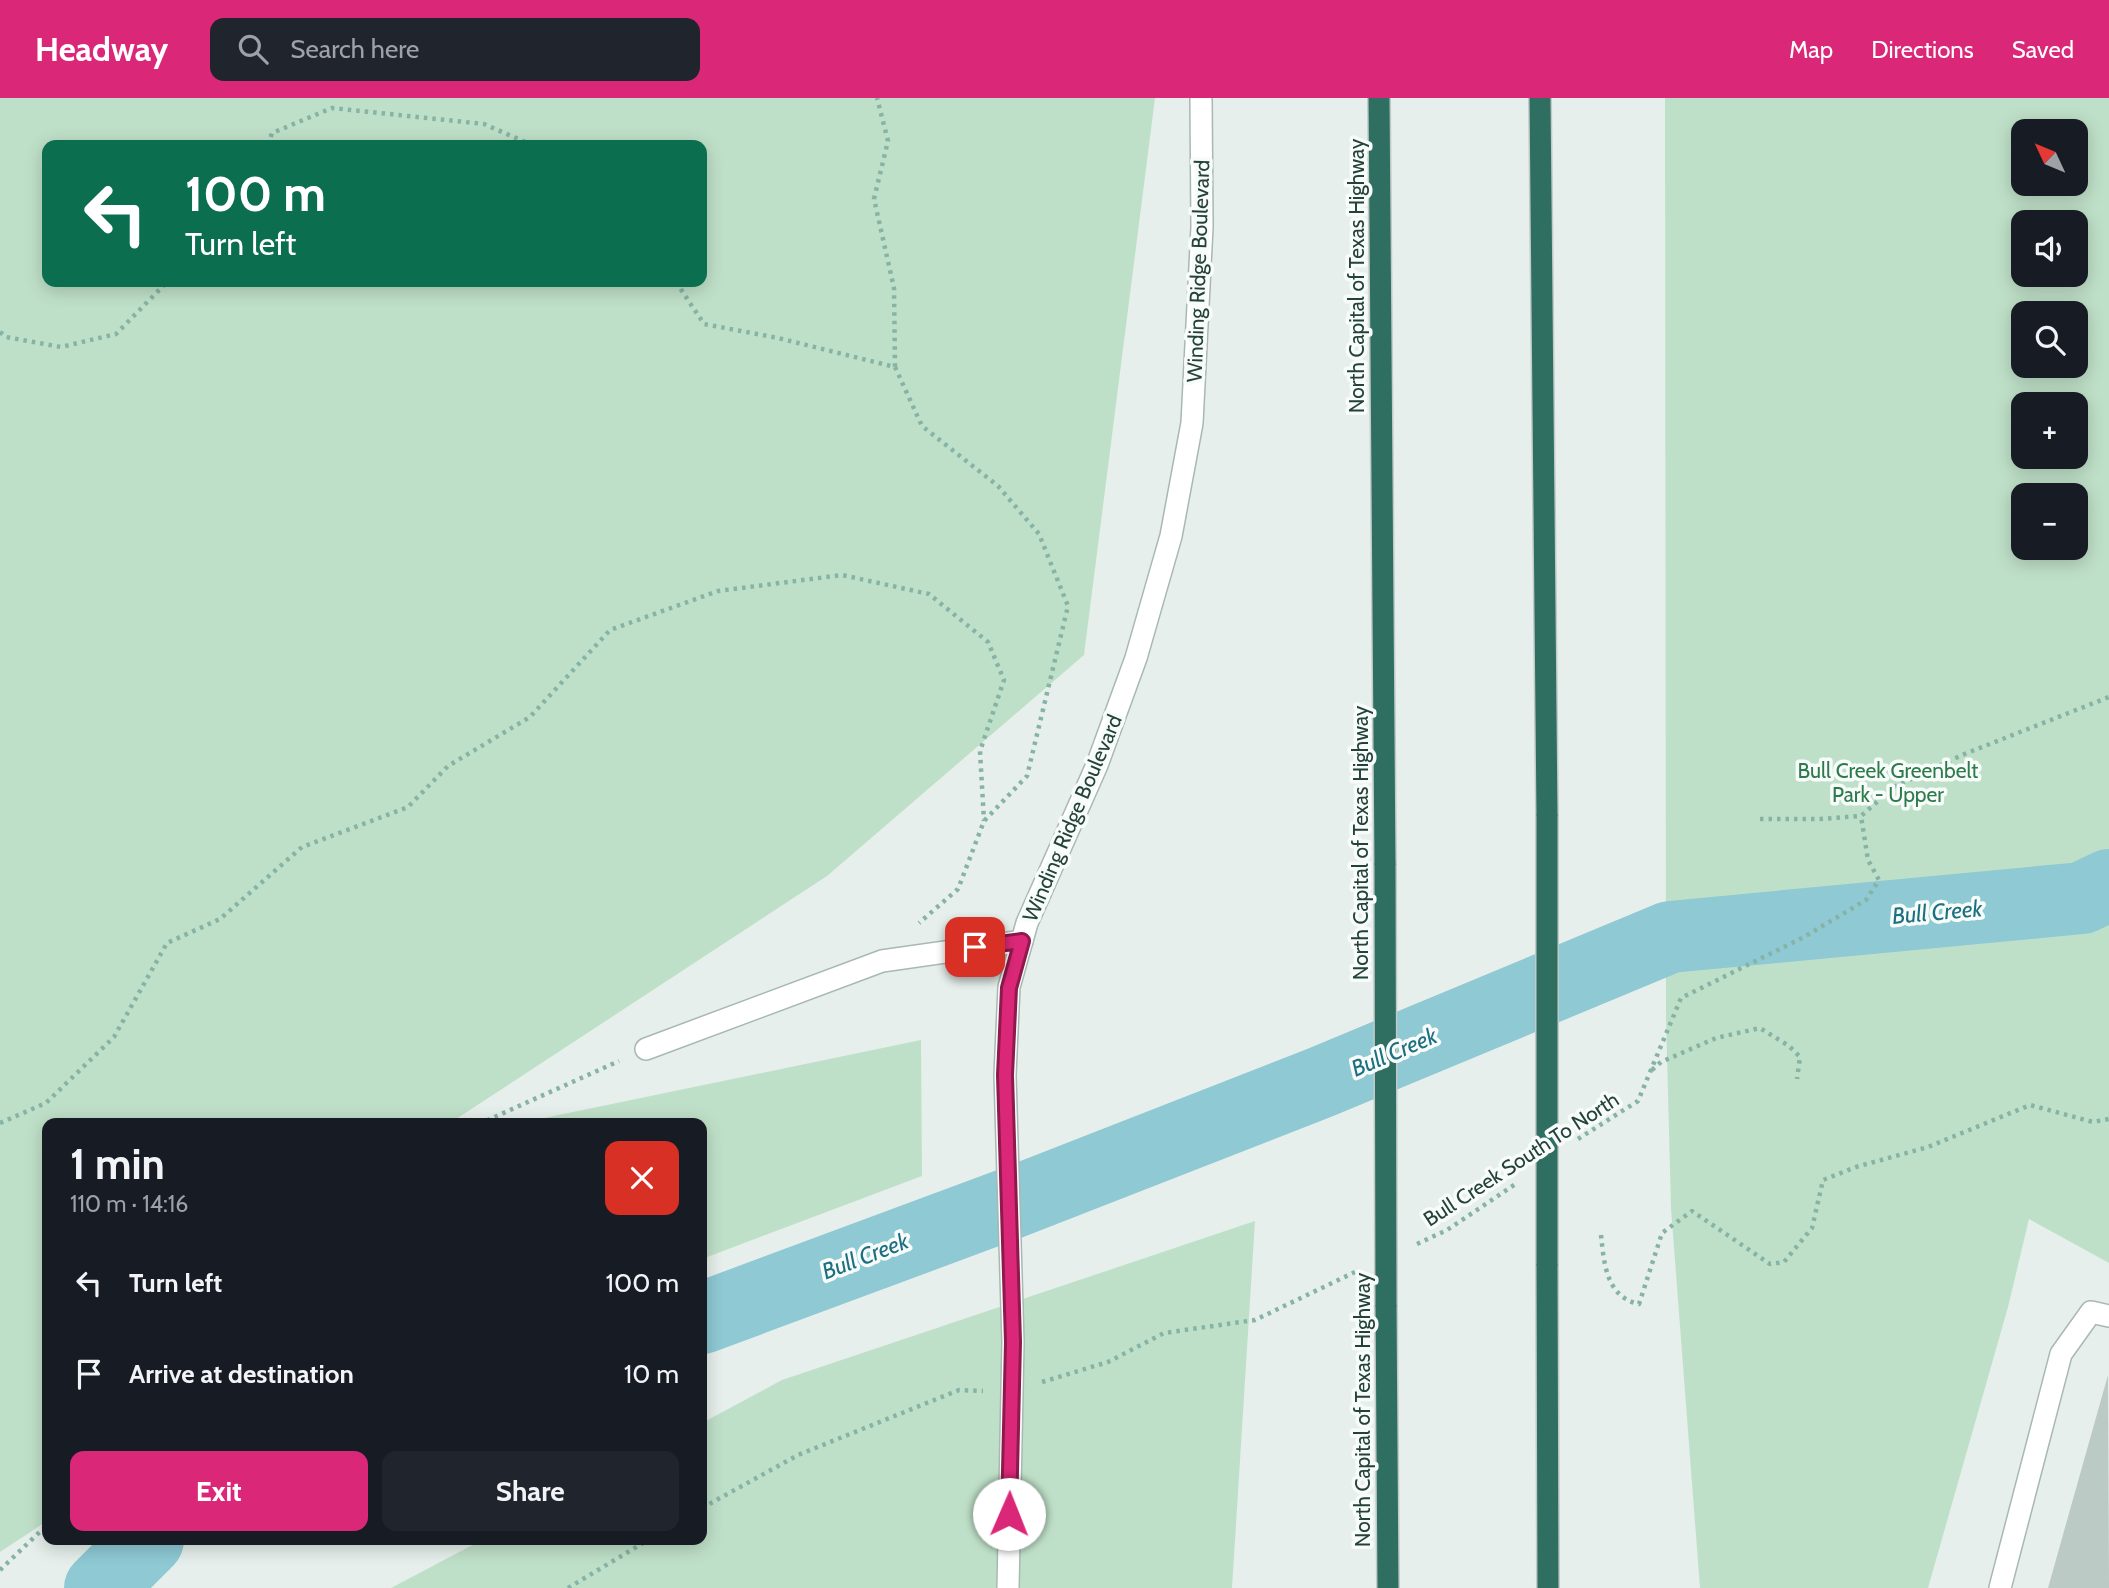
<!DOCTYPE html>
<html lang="en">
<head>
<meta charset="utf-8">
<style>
  :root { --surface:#171b24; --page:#20242c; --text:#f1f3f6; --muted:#9ea1a6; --accent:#db2777 }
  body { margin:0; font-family:Cabin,sans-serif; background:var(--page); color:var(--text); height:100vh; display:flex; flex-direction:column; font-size:26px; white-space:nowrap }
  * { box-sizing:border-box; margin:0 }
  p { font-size:23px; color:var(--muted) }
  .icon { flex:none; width:38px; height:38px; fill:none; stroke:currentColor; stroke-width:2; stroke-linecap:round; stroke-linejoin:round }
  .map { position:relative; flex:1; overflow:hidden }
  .panel { position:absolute; left:42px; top:1020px; width:665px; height:427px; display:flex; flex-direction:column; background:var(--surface); border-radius:14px; box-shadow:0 4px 18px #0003 }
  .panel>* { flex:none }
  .hud { position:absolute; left:42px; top:42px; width:665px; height:147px; border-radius:14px; box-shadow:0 4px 18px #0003; background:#0b6e4f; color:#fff; overflow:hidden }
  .needle { width:46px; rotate:314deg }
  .controls { position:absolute; left:2011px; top:21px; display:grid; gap:14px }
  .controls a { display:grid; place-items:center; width:77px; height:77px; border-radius:14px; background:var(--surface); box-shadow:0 4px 18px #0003; font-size:35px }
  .pin { position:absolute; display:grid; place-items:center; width:60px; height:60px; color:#fff; margin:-30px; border-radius:14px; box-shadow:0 4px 10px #0006 }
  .me { position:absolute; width:77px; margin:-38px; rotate:1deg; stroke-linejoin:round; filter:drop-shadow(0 0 5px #0008) }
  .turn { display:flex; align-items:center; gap:24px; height:147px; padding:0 28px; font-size:32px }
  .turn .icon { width:91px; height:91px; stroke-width:2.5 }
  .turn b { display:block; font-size:49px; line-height:60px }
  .round { display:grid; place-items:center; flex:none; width:74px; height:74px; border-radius:14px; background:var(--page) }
  .head { display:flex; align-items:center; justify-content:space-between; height:119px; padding:0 28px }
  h1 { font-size:42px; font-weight:700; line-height:52px }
  .action { display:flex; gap:14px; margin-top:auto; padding:14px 28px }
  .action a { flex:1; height:80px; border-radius:14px; background:var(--accent); color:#fff; font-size:28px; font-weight:700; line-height:80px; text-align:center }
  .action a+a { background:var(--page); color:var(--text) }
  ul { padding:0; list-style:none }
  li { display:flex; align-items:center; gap:21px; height:91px; padding:0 28px }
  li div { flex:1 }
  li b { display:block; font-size:26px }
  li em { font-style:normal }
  header { display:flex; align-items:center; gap:42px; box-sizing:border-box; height:98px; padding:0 35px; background:var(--accent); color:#fff }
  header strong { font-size:33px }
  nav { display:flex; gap:38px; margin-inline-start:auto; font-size:24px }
  .search { width:490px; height:63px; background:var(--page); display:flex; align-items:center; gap:18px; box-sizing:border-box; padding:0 24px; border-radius:14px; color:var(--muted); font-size:26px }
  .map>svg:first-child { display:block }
</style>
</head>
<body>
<header>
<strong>Headway</strong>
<div class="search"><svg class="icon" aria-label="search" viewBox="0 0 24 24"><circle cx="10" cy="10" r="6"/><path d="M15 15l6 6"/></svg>Search here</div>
<nav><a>Map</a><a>Directions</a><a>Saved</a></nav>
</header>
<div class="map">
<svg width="2109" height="1490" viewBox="0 0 2109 1490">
  <rect width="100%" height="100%" fill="#e6efeb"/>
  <g fill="#bfe0c8" fill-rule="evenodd">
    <path d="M0,0H1155L1084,557L827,778L450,1025L47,1026V1423L0,1454ZM47,47H702V184H47Z"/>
    <path d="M1665,0H2109V1165L2029,1121L2008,1209L1928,1490H1700L1671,1110L1666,919ZM2023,33H2076V86H2023ZM2023,124H2076V177H2023ZM2023,215H2076V268H2023ZM2023,306H2076V359H2023ZM2023,397H2076V450H2023Z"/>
    <polygon points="921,942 922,1078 702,1161 702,1026 520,1025"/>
    <polygon points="1255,1123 1232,1490 391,1490 482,1442 702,1442 702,1325 782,1282"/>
  </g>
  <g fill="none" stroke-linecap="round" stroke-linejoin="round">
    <g stroke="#8ec9d4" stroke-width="72">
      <polyline points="702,1220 1009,1106 1319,985 1670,839 2082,800 2109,787"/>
      <polyline points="100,1490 148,1442"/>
    </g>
  </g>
  <polygon fill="#bbcac4" points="2108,1277 2109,1490 2048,1490"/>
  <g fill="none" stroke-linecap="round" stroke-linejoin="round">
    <g stroke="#a8b8b2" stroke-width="24">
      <g id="lane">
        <polyline points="646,951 882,863 1022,843"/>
        <polyline points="2000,1490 2061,1256 2091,1214 2109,1218"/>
      </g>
    </g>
    <g stroke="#a8b8b2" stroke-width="24">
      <polyline id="street" points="1008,1490 1013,1244 1005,977 1009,889 1027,825 1097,667 1136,560 1171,438 1192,325 1202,129 1201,0"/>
    </g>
    <g stroke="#c2cac8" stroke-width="24">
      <g id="highway">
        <polyline points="1379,0 1385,767"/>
        <polyline points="1540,0 1547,718"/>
        <polyline points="1547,1166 1548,1490"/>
        <polyline points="1386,1207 1388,1490"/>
      </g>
    </g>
    <g stroke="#86b3a5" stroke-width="4.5" stroke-dasharray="3.5 5" stroke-linecap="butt">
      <polyline points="268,47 272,35 332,10 484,26 532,47"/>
      <polyline points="676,184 704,226 778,240 895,269 894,190 874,101 888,43 877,0"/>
      <polyline points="0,234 6,239 61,249 116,236 167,184"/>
      <polyline points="895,269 922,328 998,388 1039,436 1068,508 1027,678 984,723 958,791 919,825"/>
      <polyline points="1760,721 1820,721 1860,718"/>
      <polyline points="1652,972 1661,964 1716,940 1760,930 1789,948 1800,959 1797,981"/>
      <polyline points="0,1025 46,1005 114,939 167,845 220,821 302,749 408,709 448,668 530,619 610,532 718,493 842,477 929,496 988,544 1004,582 980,653 984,723"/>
      <polyline points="479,1026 619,963"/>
      <polyline points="1578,1041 1638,1003 1681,900 1804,839 1866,802 1879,782 1868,762 1861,718 1894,689 1962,657 2109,599"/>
      <path d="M1601,1137C1604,1165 1606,1199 1639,1206L1662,1135L1692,1113L1770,1166L1784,1164L1812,1130L1823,1082L1856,1069L1928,1049L2030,1007L2093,1024L2109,1021"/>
      <polyline points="1417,1146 1447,1132 1517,1085"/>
      <polyline points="1042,1284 1108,1264 1164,1235 1255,1222 1355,1174"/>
      <polyline points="702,1410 798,1357 959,1292 983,1293"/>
      <polyline points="0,1472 47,1427"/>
      <polyline points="568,1490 648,1442"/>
    </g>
    <use href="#lane" stroke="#fff" stroke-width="21"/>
    <use href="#street" stroke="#fff" stroke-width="21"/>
    <use href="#highway" stroke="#2f6f62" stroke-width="21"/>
    <g stroke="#c2cac8" stroke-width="24" stroke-linecap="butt">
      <g id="highway-bridge">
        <polyline points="1547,718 1547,1166"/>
        <polyline points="1385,767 1386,1207"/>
      </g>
    </g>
    <use href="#highway-bridge" stroke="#2f6f62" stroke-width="21"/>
  </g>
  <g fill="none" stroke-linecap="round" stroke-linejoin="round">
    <g stroke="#8e194d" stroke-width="18">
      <polyline id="route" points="975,849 1022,843 1009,890 1005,977 1013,1244 1009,1416"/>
    </g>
    <use href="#route" stroke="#db2777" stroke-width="12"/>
  </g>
  <g text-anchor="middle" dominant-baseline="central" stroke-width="7" stroke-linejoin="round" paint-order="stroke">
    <g font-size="21" fill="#24423a" stroke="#f7fbf9">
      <text transform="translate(1198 173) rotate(-88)">Winding Ridge Boulevard</text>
      <text transform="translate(1356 178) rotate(-90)">North Capital of Texas Highway</text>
      <text transform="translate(1072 720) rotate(-67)">Winding Ridge Boulevard</text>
      <text transform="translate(1360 745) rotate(-90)">North Capital of Texas Highway</text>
      <text transform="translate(1521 1061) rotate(-33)">Bull Creek South To North</text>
      <text transform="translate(1362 1312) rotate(-90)">North Capital of Texas Highway</text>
    </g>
    <g font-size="21" fill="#2d7a4b" stroke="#f7fbf9">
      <text x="1888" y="672">Bull Creek Greenbelt<tspan x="1888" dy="24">Park - Upper</tspan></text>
    </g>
    <g font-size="23" font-style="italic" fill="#1c6f80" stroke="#f7fbf9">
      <text transform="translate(1937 814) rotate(-5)">Bull Creek</text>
      <text transform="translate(1394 954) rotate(-23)">Bull Creek</text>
      <text transform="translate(865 1158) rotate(-21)">Bull Creek</text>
    </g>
  </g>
</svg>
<div class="controls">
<a><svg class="needle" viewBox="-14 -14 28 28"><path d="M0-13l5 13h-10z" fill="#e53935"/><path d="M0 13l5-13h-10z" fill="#9ea1a6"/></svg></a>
<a><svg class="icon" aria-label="sound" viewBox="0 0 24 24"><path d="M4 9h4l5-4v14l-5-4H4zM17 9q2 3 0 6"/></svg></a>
<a><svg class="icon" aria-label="search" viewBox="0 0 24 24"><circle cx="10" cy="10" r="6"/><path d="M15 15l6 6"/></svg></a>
<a>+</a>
<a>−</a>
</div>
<div class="pin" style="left:975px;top:849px;background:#d93025"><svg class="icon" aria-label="arrive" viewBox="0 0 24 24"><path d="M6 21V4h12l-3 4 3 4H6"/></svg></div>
<svg class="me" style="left:1009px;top:1416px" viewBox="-20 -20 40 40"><circle r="19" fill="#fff"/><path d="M0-13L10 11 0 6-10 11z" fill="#db2777"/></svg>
<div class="hud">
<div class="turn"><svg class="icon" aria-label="left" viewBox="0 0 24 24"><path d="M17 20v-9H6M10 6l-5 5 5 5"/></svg><div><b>100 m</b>Turn left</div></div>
</div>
<section class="panel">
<div class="head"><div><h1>1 min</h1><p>110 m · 14:16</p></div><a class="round" style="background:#d93025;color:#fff"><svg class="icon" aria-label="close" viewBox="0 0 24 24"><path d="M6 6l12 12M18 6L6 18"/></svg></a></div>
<ul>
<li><svg class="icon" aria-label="left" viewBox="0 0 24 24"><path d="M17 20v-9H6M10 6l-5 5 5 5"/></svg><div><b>Turn left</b></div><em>100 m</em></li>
<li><svg class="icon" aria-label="arrive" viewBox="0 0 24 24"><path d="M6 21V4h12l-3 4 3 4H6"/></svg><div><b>Arrive at destination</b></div><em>10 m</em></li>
</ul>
<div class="action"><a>Exit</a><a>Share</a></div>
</section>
</div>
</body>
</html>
